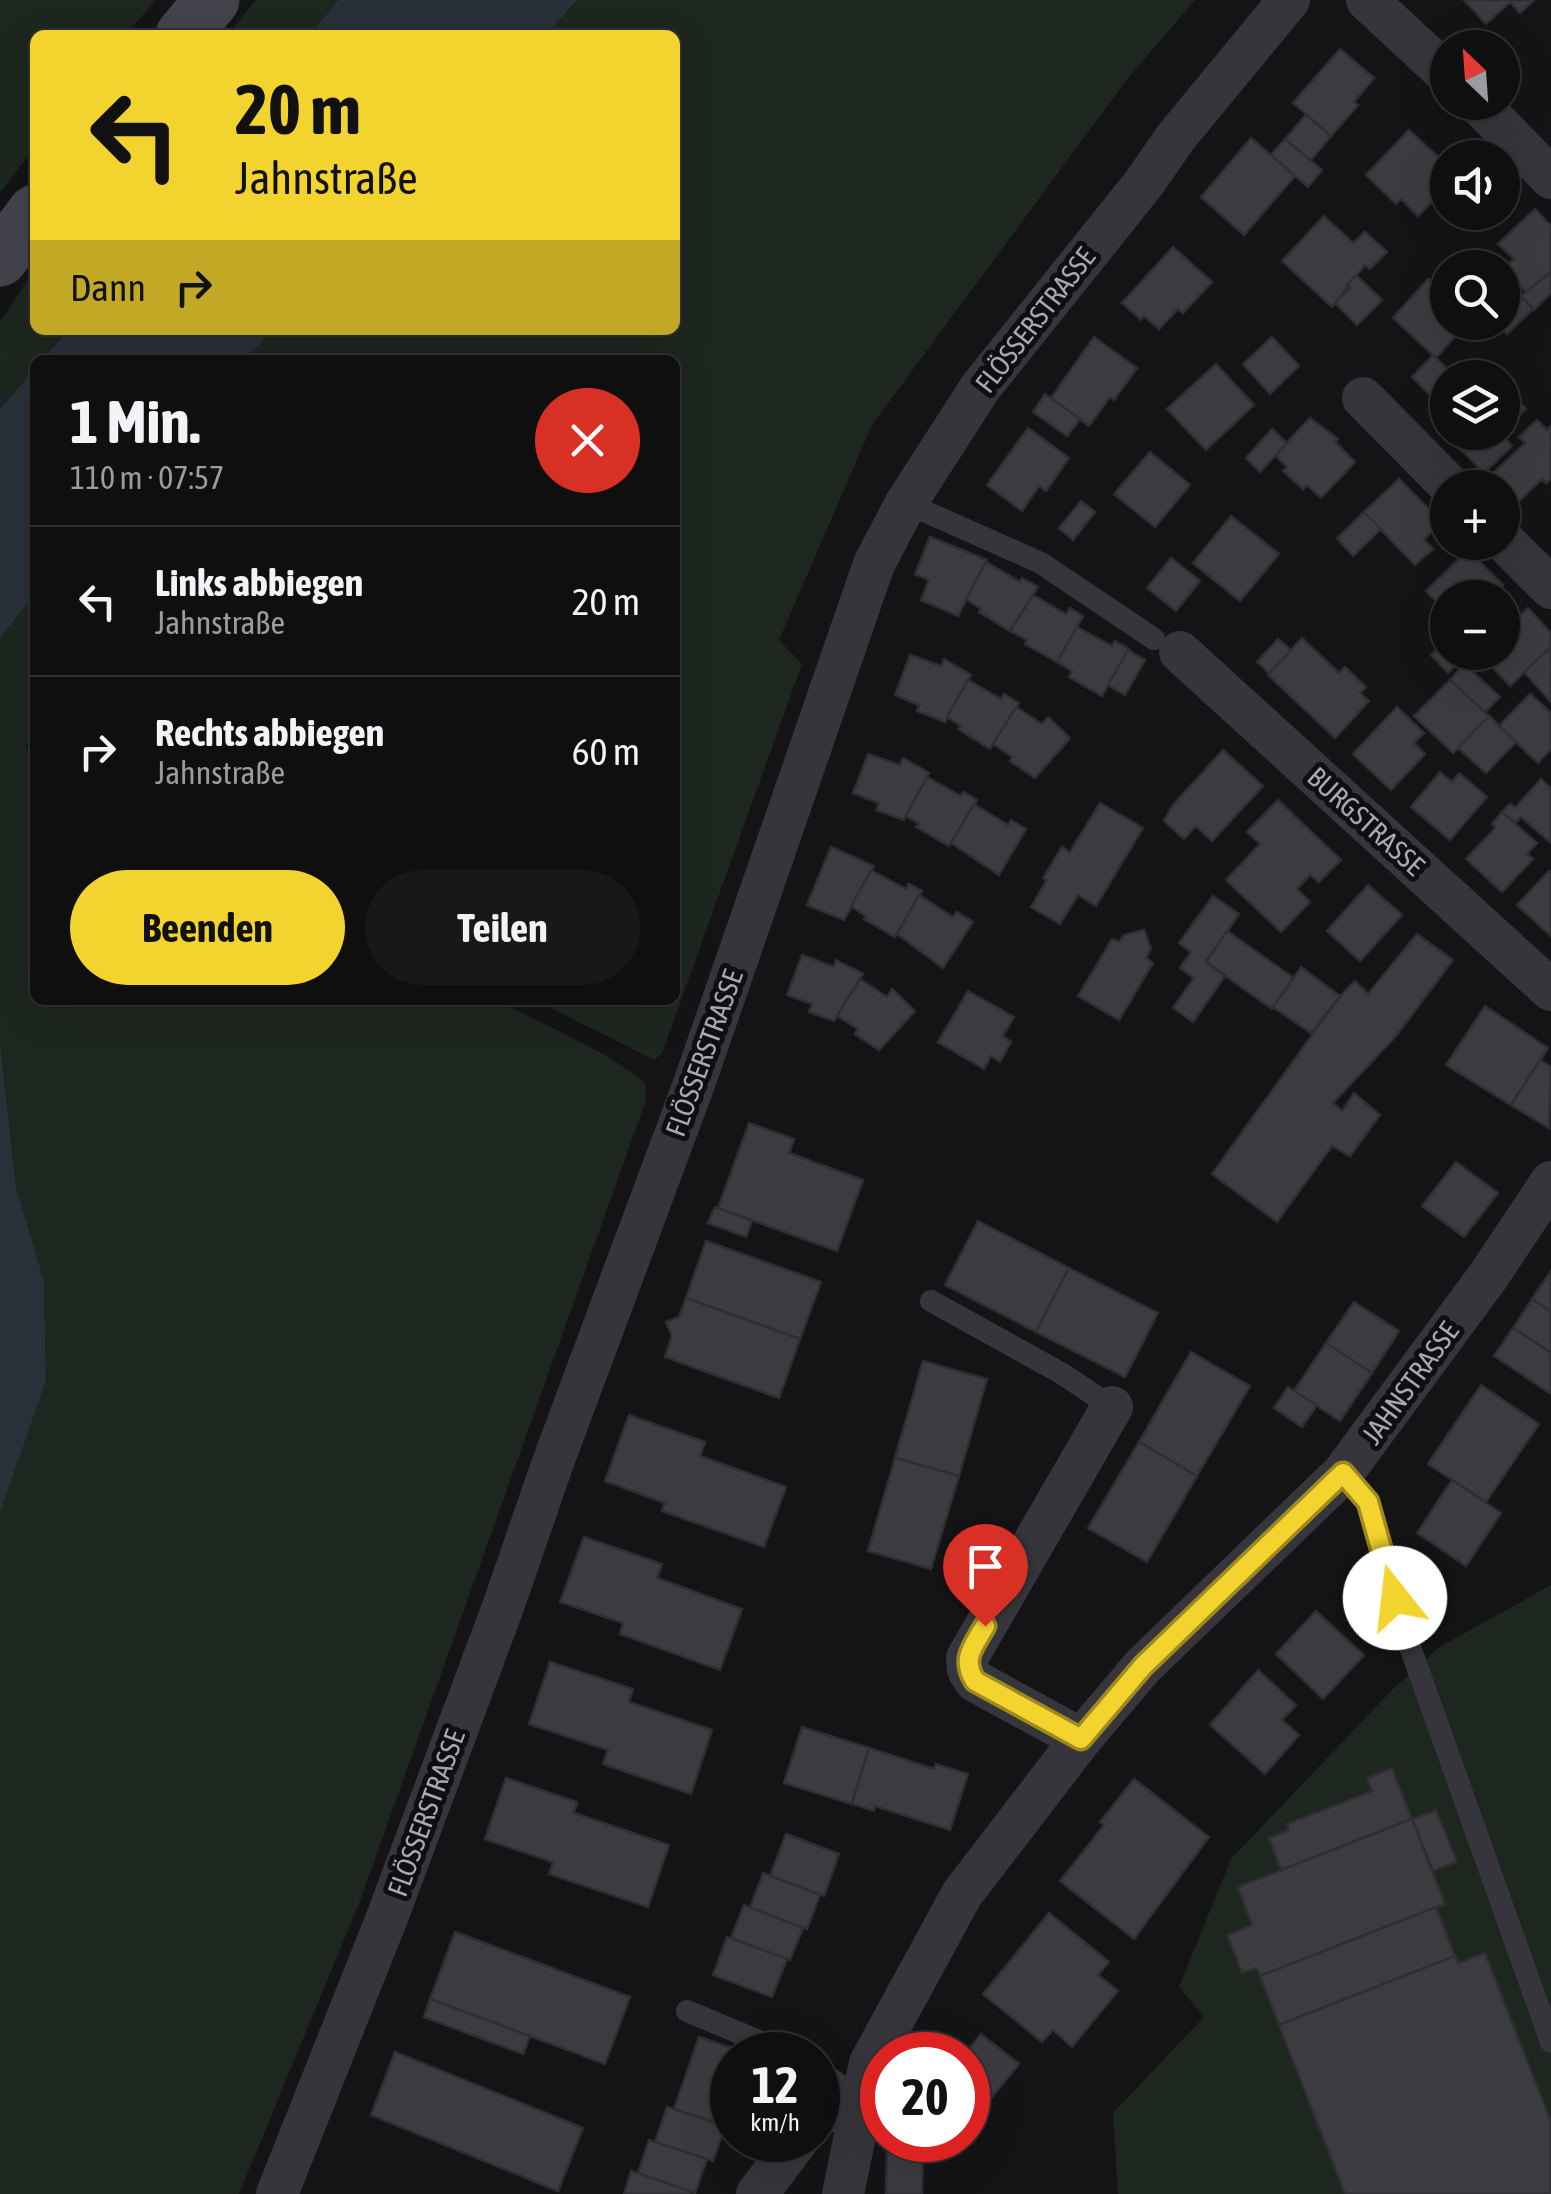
<!DOCTYPE html>
<html lang="de">
<head>
<meta charset="utf-8">
<style>
  :root { --surface:#0f0f10; --page:#181819; --text:#f1f3f6; --muted:#9b9c9f; --line:#2f2f30; --accent:#f3d42f }
  body { margin:0; font-family:"Asap Condensed",sans-serif; background:var(--page); color:var(--text); height:100vh; display:flex; flex-direction:column; font-size:38px; white-space:nowrap }
  * { box-sizing:border-box; margin:0 }
  p { font-size:32px; color:var(--muted) }
  .icon { flex:none; width:55px; height:55px; fill:none; stroke:currentColor; stroke-width:2; stroke-linecap:round; stroke-linejoin:round }
  .map { position:relative; flex:1; overflow:hidden }
  .panel { position:absolute; left:30px; top:355px; width:650px; height:650px; display:flex; flex-direction:column; background:var(--surface); border-radius:15px; box-shadow:0 10px 40px #0002,0 0 0 2px var(--line) }
  .panel>* { flex:none }
  .guide { position:absolute; left:30px; top:30px; width:650px; height:305px; border-radius:15px; box-shadow:0 10px 40px #0002,0 0 0 2px var(--line); background:#f3d42f; color:#111; overflow:hidden }
  .needle { width:65px; rotate:335deg }
  .buttons { position:absolute; left:1430px; top:30px; display:grid; gap:20px }
  .buttons a { display:grid; place-items:center; width:90px; height:90px; border-radius:50%; background:var(--surface); box-shadow:0 10px 40px #0002,0 0 0 2px var(--line); font-size:50px }
  .speed { position:absolute; left:710px; top:2032px; display:flex; gap:20px; font-size:50px; font-weight:700; text-align:center }
  .speed>* { display:grid; place-content:center; width:130px; height:130px; border-radius:50%; background:var(--surface); box-shadow:0 10px 40px #0002,0 0 0 2px var(--line); line-height:1 }
  .speed small { font-size:25px; font-weight:400 }
  .speed .limit { border:15px solid #d22; background:#fff; color:#111 }
  .pin { position:absolute; display:grid; place-items:center; width:85px; height:85px; color:#fff; margin:-102px -42px; border-radius:50% 50% 50% 0; rotate:-45deg; box-shadow:0 0 10px #0007 }
  .pin .icon { rotate:45deg }
  .me { position:absolute; width:110px; margin:-55px; rotate:344deg; stroke-linejoin:round; filter:drop-shadow(0 0 8px #0008) }
  .turn { display:flex; align-items:center; gap:35px; height:210px; padding:0 40px; font-size:45px }
  .turn .icon { width:130px; height:130px; stroke-width:2.5 }
  .turn b { display:block; font-size:70px; line-height:85px }
  .then { display:flex; align-items:center; height:95px; padding:0 40px; background:#0003; gap:20px; font-size:38px }
  .round { display:grid; place-items:center; flex:none; width:105px; height:105px; border-radius:52px; background:var(--page) }
  .overview { display:flex; align-items:center; justify-content:space-between; height:170px; padding:0 40px }
  h1 { font-size:60px; font-weight:700; line-height:75px }
  .primary-button { display:flex; gap:20px; margin-top:auto; padding:20px 40px }
  .primary-button a { flex:1; height:115px; border-radius:60px; background:var(--accent); color:#111; font-size:40px; font-weight:700; line-height:115px; text-align:center }
  .primary-button a+a { background:var(--page); color:var(--text) }
  ul { padding:0; list-style:none }
  li { display:flex; align-items:center; gap:30px; height:150px; padding:0 40px; border-top:2px solid var(--line) }
  li div { flex:1 }
  li b { display:block; font-size:38px }
  li em { font-style:normal }
  .map>svg:first-child { display:block }
</style>
</head>
<body>
<div class="map">
<svg width="1551" height="2194" viewBox="0 0 1551 2194">
  <rect width="100%" height="100%" fill="#141416"/>
  <g fill="#1e2620">
    <polygon points="0,0 156,0 125,35 35,35 35,147 0,192"/>
    <polygon points="256,0 338,0 310,35 227,35"/>
    <polygon points="577,0 1195,0 1128,78 872,425 779,640 802,664 662,1053 654,1060 535,1000 675,1000 675,360 243,360 274,330 675,330 675,35 546,35"/>
    <polygon points="35,270 35,330 68,330 42,360 35,360 35,369 0,409 0,322"/>
    <polygon points="35,594 35,748 25,744 35,765 35,1000 497,1000 607,1056 645,1082 646,1100 360,1901 239,2194 0,2194 0,1513 46,1381 44,1281 16,1187 0,1040 0,638"/>
    <polygon points="1551,1585 1551,2194 1118,2194 1113,2113 1204,2017 1179,1987 1231,1859 1393,1689 1438,1648"/>
  </g>
  <g fill="#2a303a">
    <polygon points="338,0 577,0 546,35 310,35"/>
    <polygon points="68,330 274,330 243,360 42,360"/>
    <polygon points="35,369 35,594 0,638 0,409"/>
    <polygon points="0,1042 16,1187 44,1281 46,1381 0,1513"/>
  </g>
  <g fill="#3c3c40" stroke="#2f2e32" stroke-width="2.5">
    <polygon points="1464,0 1534,0 1520,13 1510,2 1486,24"/>
    <polygon points="1340,49 1374,78 1354,102 1358,105 1331,136 1293,103"/>
    <polygon points="1306,115 1331,136 1310,161 1285,139"/>
    <polygon points="1409,130 1448,166 1448,185 1418,216 1401,199 1396,204 1366,175"/>
    <polygon points="1251,138 1295,176 1244,235 1201,197"/>
    <polygon points="1285,139 1322,170 1308,187 1271,155"/>
    <polygon points="1535,209 1551,226 1551,272 1526,292 1503,269 1514,259 1498,244"/>
    <polygon points="1324,216 1353,243 1365,232 1387,252 1370,269 1365,265 1332,307 1282,261"/>
    <polygon points="1173,247 1212,282 1183,313 1178,309 1159,329 1144,316 1141,320 1122,303"/>
    <polygon points="1551,272 1551,293 1534,310 1521,296"/>
    <polygon points="1356,275 1382,300 1357,325 1335,303 1350,288 1347,285"/>
    <polygon points="1428,279 1448,298 1448,322 1468,322 1436,358 1393,318"/>
    <polygon points="1521,296 1533,309 1507,334 1497,322 1502,322 1502,315"/>
    <polygon points="1094,337 1137,368 1114,400 1110,397 1089,426 1051,398"/>
    <polygon points="1272,337 1299,366 1270,394 1243,364"/>
    <polygon points="1433,355 1457,378 1448,378 1448,393 1438,403 1412,377"/>
    <polygon points="1216,364 1254,405 1206,450 1167,409"/>
    <polygon points="1502,385 1526,409 1502,432"/>
    <polygon points="1045,394 1080,419 1067,436 1033,412"/>
    <polygon points="1448,416 1448,432 1502,432 1501,434 1512,446 1484,473 1438,426"/>
    <polygon points="1310,418 1338,439 1335,442 1355,462 1321,498 1307,485 1303,489 1283,471 1287,467 1275,455"/>
    <polygon points="1537,420 1547,430 1551,426 1551,479 1546,483 1542,479 1515,505 1502,492 1502,488 1498,488 1488,478 1525,443 1519,437"/>
    <polygon points="1028,428 1069,458 1046,491 1039,486 1022,511 987,485"/>
    <polygon points="1272,429 1287,443 1260,472 1246,458"/>
    <polygon points="1150,452 1190,485 1155,527 1114,494"/>
    <polygon points="1399,479 1442,522 1424,539 1433,549 1415,565 1364,512"/>
    <polygon points="1081,501 1095,512 1073,540 1059,528"/>
    <polygon points="1364,512 1381,529 1353,556 1337,538"/>
    <polygon points="1231,516 1279,554 1240,601 1193,563"/>
    <polygon points="930,537 987,560 958,616 921,600 929,580 915,574"/>
    <polygon points="1468,550 1503,585 1490,598 1448,598 1448,613 1426,591"/>
    <polygon points="1171,558 1200,581 1176,611 1147,588"/>
    <polygon points="986,562 1020,582 1022,578 1038,587 1010,631 979,612 981,609 966,599"/>
    <polygon points="1033,595 1066,614 1070,608 1083,616 1057,662 1025,644 1027,640 1010,631"/>
    <polygon points="1528,608 1551,633 1551,647 1510,686 1488,662 1502,652 1502,631"/>
    <polygon points="1077,627 1112,646 1115,641 1129,649 1102,696 1069,677 1072,671 1057,662"/>
    <polygon points="1302,638 1339,673 1345,667 1366,687 1360,693 1369,701 1335,738 1268,675"/>
    <polygon points="1278,639 1291,650 1269,673 1257,662"/>
    <polygon points="1444,642 1448,652 1454,652 1461,660 1448,673 1431,655"/>
    <polygon points="1551,647 1551,702 1524,672"/>
    <polygon points="1128,650 1145,660 1125,695 1108,685"/>
    <polygon points="910,655 941,666 944,659 971,675 945,722 917,711 919,705 895,695"/>
    <polygon points="1464,664 1500,697 1484,713 1450,680"/>
    <polygon points="968,680 1001,699 1004,694 1019,703 990,749 958,729 961,726 947,717"/>
    <polygon points="1450,680 1489,716 1453,753 1414,716"/>
    <polygon points="1530,694 1551,713 1551,749 1538,763 1499,726"/>
    <polygon points="1016,707 1042,724 1048,717 1070,738 1035,778 1010,761 1012,757 993,744"/>
    <polygon points="1397,707 1424,733 1414,743 1425,754 1391,790 1353,754"/>
    <polygon points="1489,716 1516,742 1486,773 1458,748"/>
    <polygon points="1223,750 1263,786 1212,841 1196,826 1184,839 1164,821 1173,805"/>
    <polygon points="868,754 900,765 903,758 929,773 904,820 876,810 879,803 853,793"/>
    <polygon points="1440,772 1452,782 1459,773 1487,797 1450,840 1411,807"/>
    <polygon points="927,777 961,796 963,792 977,800 949,846 916,827 919,824 906,816"/>
    <polygon points="1541,779 1551,788 1551,843 1521,817 1515,823 1502,812 1510,804 1515,808"/>
    <polygon points="1278,800 1341,860 1319,882 1310,875 1297,889 1310,902 1281,932 1226,880 1260,844 1247,832"/>
    <polygon points="1100,803 1143,828 1096,906 1078,895 1060,924 1031,907 1047,880 1043,878 1062,847 1070,852"/>
    <polygon points="974,804 1008,825 1011,820 1026,829 999,875 951,843"/>
    <polygon points="1502,812 1537,843 1527,854 1533,859 1502,892 1466,859 1496,827 1492,824"/>
    <polygon points="831,847 874,866 844,920 807,905"/>
    <polygon points="871,870 906,889 909,884 922,891 895,937 864,919 866,916 851,906"/>
    <polygon points="1549,871 1551,873 1551,936 1517,905"/>
    <polygon points="1368,885 1402,915 1360,961 1327,931"/>
    <polygon points="919,895 953,917 957,912 973,922 943,968 897,934"/>
    <polygon points="1213,896 1239,914 1206,962 1225,976 1193,1022 1173,1008 1194,978 1180,968 1191,952 1179,943"/>
    <polygon points="1144,930 1151,949 1146,958 1153,963 1119,1020 1078,996 1112,939 1119,942 1124,935"/>
    <polygon points="1227,931 1294,978 1272,1009 1206,962"/>
    <polygon points="1417,934 1453,960 1396,1036 1333,1103 1342,1111 1354,1093 1380,1115 1350,1156 1332,1146 1277,1222 1212,1174 1340,996 1355,981 1368,994"/>
    <polygon points="802,955 834,967 836,960 863,974 834,1021 809,1012 812,1004 787,995"/>
    <polygon points="1301,967 1340,996 1311,1033 1273,1007"/>
    <polygon points="860,979 887,997 892,989 915,1011 879,1050 855,1034 858,1029 837,1016"/>
    <polygon points="968,991 1014,1017 1003,1036 1011,1042 1000,1062 991,1056 984,1069 938,1042"/>
    <polygon points="1485,1006 1548,1048 1511,1105 1446,1065"/>
    <polygon points="1540,1060 1551,1067 1549,1128 1511,1105"/>
    <polygon points="749,1123 794,1139 789,1153 863,1180 837,1251 718,1208"/>
    <polygon points="1456,1162 1498,1193 1464,1237 1422,1206"/>
    <polygon points="715,1207 752,1221 746,1237 708,1223"/>
    <polygon points="978,1221 1069,1268 1036,1332 945,1285"/>
    <polygon points="706,1241 821,1282 800,1339 686,1298"/>
    <polygon points="1069,1268 1158,1313 1125,1377 1036,1332"/>
    <polygon points="1551,1271 1551,1312 1532,1299"/>
    <polygon points="686,1298 800,1339 779,1398 665,1357 672,1336 666,1322 679,1317"/>
    <polygon points="1532,1299 1551,1312 1551,1353 1513,1328"/>
    <polygon points="1354,1302 1399,1331 1372,1373 1326,1343"/>
    <polygon points="1513,1328 1551,1353 1551,1394 1494,1356"/>
    <polygon points="1326,1343 1372,1373 1340,1421 1294,1391"/>
    <polygon points="1191,1352 1250,1386 1197,1476 1139,1442"/>
    <polygon points="923,1361 987,1379 959,1476 895,1458"/>
    <polygon points="1481,1385 1539,1424 1486,1502 1428,1464"/>
    <polygon points="1288,1387 1317,1405 1302,1427 1274,1408"/>
    <polygon points="629,1415 705,1442 700,1456 786,1487 764,1547 662,1511 665,1503 605,1481"/>
    <polygon points="1139,1442 1197,1476 1147,1562 1088,1528"/>
    <polygon points="895,1458 959,1476 931,1569 868,1551"/>
    <polygon points="1452,1480 1501,1513 1466,1566 1417,1533"/>
    <polygon points="584,1537 662,1564 657,1578 742,1609 720,1670 620,1634 623,1623 560,1602"/>
    <polygon points="1316,1611 1364,1655 1323,1699 1276,1654"/>
    <polygon points="550,1662 633,1689 629,1702 712,1730 691,1794 603,1764 608,1750 529,1724"/>
    <polygon points="1258,1670 1296,1705 1282,1720 1299,1735 1265,1774 1210,1725"/>
    <polygon points="802,1727 869,1748 852,1804 784,1783"/>
    <polygon points="869,1748 934,1769 936,1764 968,1774 950,1830 875,1806 874,1811 852,1804"/>
    <polygon points="1392,1768 1412,1819 1281,1870 1269,1838 1289,1830 1287,1824 1372,1791 1367,1778"/>
    <polygon points="506,1778 577,1802 574,1813 669,1845 648,1907 549,1874 553,1862 485,1839"/>
    <polygon points="1134,1779 1209,1837 1134,1939 1060,1881 1104,1825 1100,1822"/>
    <polygon points="1436,1810 1457,1862 1433,1871 1412,1819"/>
    <polygon points="1412,1819 1445,1904 1260,1976 1256,1968 1242,1973 1227,1935 1252,1925 1238,1887"/>
    <polygon points="786,1834 839,1854 824,1896 770,1876"/>
    <polygon points="763,1873 820,1895 807,1929 750,1908"/>
    <polygon points="744,1905 803,1928 790,1960 731,1938"/>
    <polygon points="1436,1907 1455,1956 1279,2025 1260,1976"/>
    <polygon points="1049,1913 1109,1962 1098,1975 1118,1991 1072,2047 1053,2030 1042,2042 983,1994"/>
    <polygon points="455,1932 630,1997 605,2064 430,1999"/>
    <polygon points="727,1937 787,1959 772,1997 713,1975"/>
    <polygon points="1485,1953 1551,2122 1551,2194 1345,2194 1279,2025 1455,1956 1458,1963"/>
    <polygon points="430,1999 530,2036 523,2054 424,2017"/>
    <polygon points="981,2034 1019,2064 971,2123 968,2121 968,2055 964,2055"/>
    <polygon points="699,2037 753,2055 732,2055 731,2128 674,2109"/>
    <polygon points="395,2052 583,2128 558,2191 371,2115"/>
    <polygon points="667,2107 725,2126 713,2161 655,2142"/>
    <polygon points="649,2140 707,2159 695,2193 638,2173"/>
    <polygon points="887,2148 923,2149 922,2194 886,2194"/>
    <polygon points="631,2171 690,2191 689,2194 624,2194"/>
  </g>
  <g fill="none" stroke-linecap="round" stroke-linejoin="round">
    <g stroke="#35353b" stroke-width="22">
      <polyline points="906,503 1041,563 1154,639"/>
      <polyline points="931,1301 1061,1373 1112,1407"/>
      <polyline points="1343,1473 1367,1502 1404,1630 1551,2042"/>
      <polyline points="687,2011 792,2055"/>
      <polyline points="818,2070 862,2100"/>
    </g>
    <g stroke="#35353b" stroke-width="42">
      <polyline points="1367,0 1448,75"/>
      <polyline points="1477,102 1551,178"/>
      <polyline points="1363,398 1452,488"/>
      <polyline points="1502,539 1551,588"/>
      <polyline points="1180,652 1551,990"/>
      <polyline points="1081,1739 975,1681 968,1670 967,1658 1112,1407"/>
      <polyline points="818,2115 862,2100"/>
      <polyline points="277,2194 388,1915 504,1604 552,1465 694,1084 874,564 906,503 980,388 1144,183 1176,137 1289,0"/>
      <polyline points="757,2194 798,2140"/>
      <polyline points="843,2194 870,2063 962,1894 1081,1739 1143,1666 1343,1473 1489,1275 1551,1182"/>
    </g>
    <g stroke="#43444b" stroke-width="55">
      <polyline points="183,35 212,0"/>
      <polyline points="0,259 35,212"/>
    </g>
  </g>
  <g fill="none" stroke-linecap="round" stroke-linejoin="round">
    <g stroke="#9e8a1f" stroke-width="25">
      <path id="route" d="M985,1626C973,1647 961,1659 975,1681L1081,1739L1143,1666L1343,1473L1368,1502L1395,1598"/>
    </g>
    <use href="#route" stroke="#f3d42f" stroke-width="18"/>
  </g>
  <g text-anchor="middle" dominant-baseline="central" stroke-width="10" stroke-linejoin="round" paint-order="stroke">
    <g font-size="28" fill="#a6a8b6" stroke="#0f0f11">
      <text transform="translate(1035 320) rotate(-52)">FLÖSSERSTRASSE</text>
      <text transform="translate(1366 821) rotate(42)">BURGSTRASSE</text>
      <text transform="translate(704 1053) rotate(-70)">FLÖSSERSTRASSE</text>
      <text transform="translate(1410 1383) rotate(-54)">JAHNSTRASSE</text>
      <text transform="translate(426 1813) rotate(-70)">FLÖSSERSTRASSE</text>
    </g>
  </g>
</svg>
<div class="buttons">
<a><svg class="needle" viewBox="-14 -14 28 28"><path d="M0-13l5 13h-10z" fill="#e53935"/><path d="M0 13l5-13h-10z" fill="#9b9c9f"/></svg></a>
<a><svg class="icon" aria-label="sound" viewBox="0 0 24 24"><path d="M4 9h4l5-4v14l-5-4H4zM17 9q2 3 0 6"/></svg></a>
<a><svg class="icon" aria-label="search" viewBox="0 0 24 24"><circle cx="10" cy="10" r="6"/><path d="M15 15l6 6"/></svg></a>
<a><svg class="icon" aria-label="layers" viewBox="0 0 24 24"><path d="M12 4l9 5-9 5-9-5zM3 14l9 5 9-5"/></svg></a>
<a>+</a>
<a>−</a>
</div>
<div class="speed"><div>12<small>km/h</small></div><div class="limit">20</div></div>
<div class="pin" style="left:985px;top:1626px;background:#d93025"><svg class="icon" aria-label="arrive" viewBox="0 0 24 24"><path d="M6 21V4h12l-3 4 3 4H6"/></svg></div>
<svg class="me" style="left:1395px;top:1598px" viewBox="-20 -20 40 40"><circle r="19" fill="#fff"/><path d="M0-13L10 11 0 6-10 11z" fill="#f3d42f"/></svg>
<div class="guide">
<div class="turn"><svg class="icon" aria-label="left" viewBox="0 0 24 24"><path d="M17 20v-9H6M10 6l-5 5 5 5"/></svg><div><b>20 m</b>Jahnstraße</div></div>
<div class="then">Dann<svg class="icon" aria-label="right" viewBox="0 0 24 24"><path d="M7 20v-9h11M14 6l5 5-5 5"/></svg></div>
</div>
<section class="panel">
<div class="overview"><div><h1>1 Min.</h1><p>110 m · 07:57</p></div><a class="round" style="background:#d93025;color:#fff"><svg class="icon" aria-label="close" viewBox="0 0 24 24"><path d="M6 6l12 12M18 6L6 18"/></svg></a></div>
<ul>
<li><svg class="icon" aria-label="left" viewBox="0 0 24 24"><path d="M17 20v-9H6M10 6l-5 5 5 5"/></svg><div><b>Links abbiegen</b><p>Jahnstraße</p></div><em>20 m</em></li>
<li><svg class="icon" aria-label="right" viewBox="0 0 24 24"><path d="M7 20v-9h11M14 6l5 5-5 5"/></svg><div><b>Rechts abbiegen</b><p>Jahnstraße</p></div><em>60 m</em></li>
</ul>
<div class="primary-button"><a>Beenden</a><a>Teilen</a></div>
</section>
</div>
</body>
</html>
